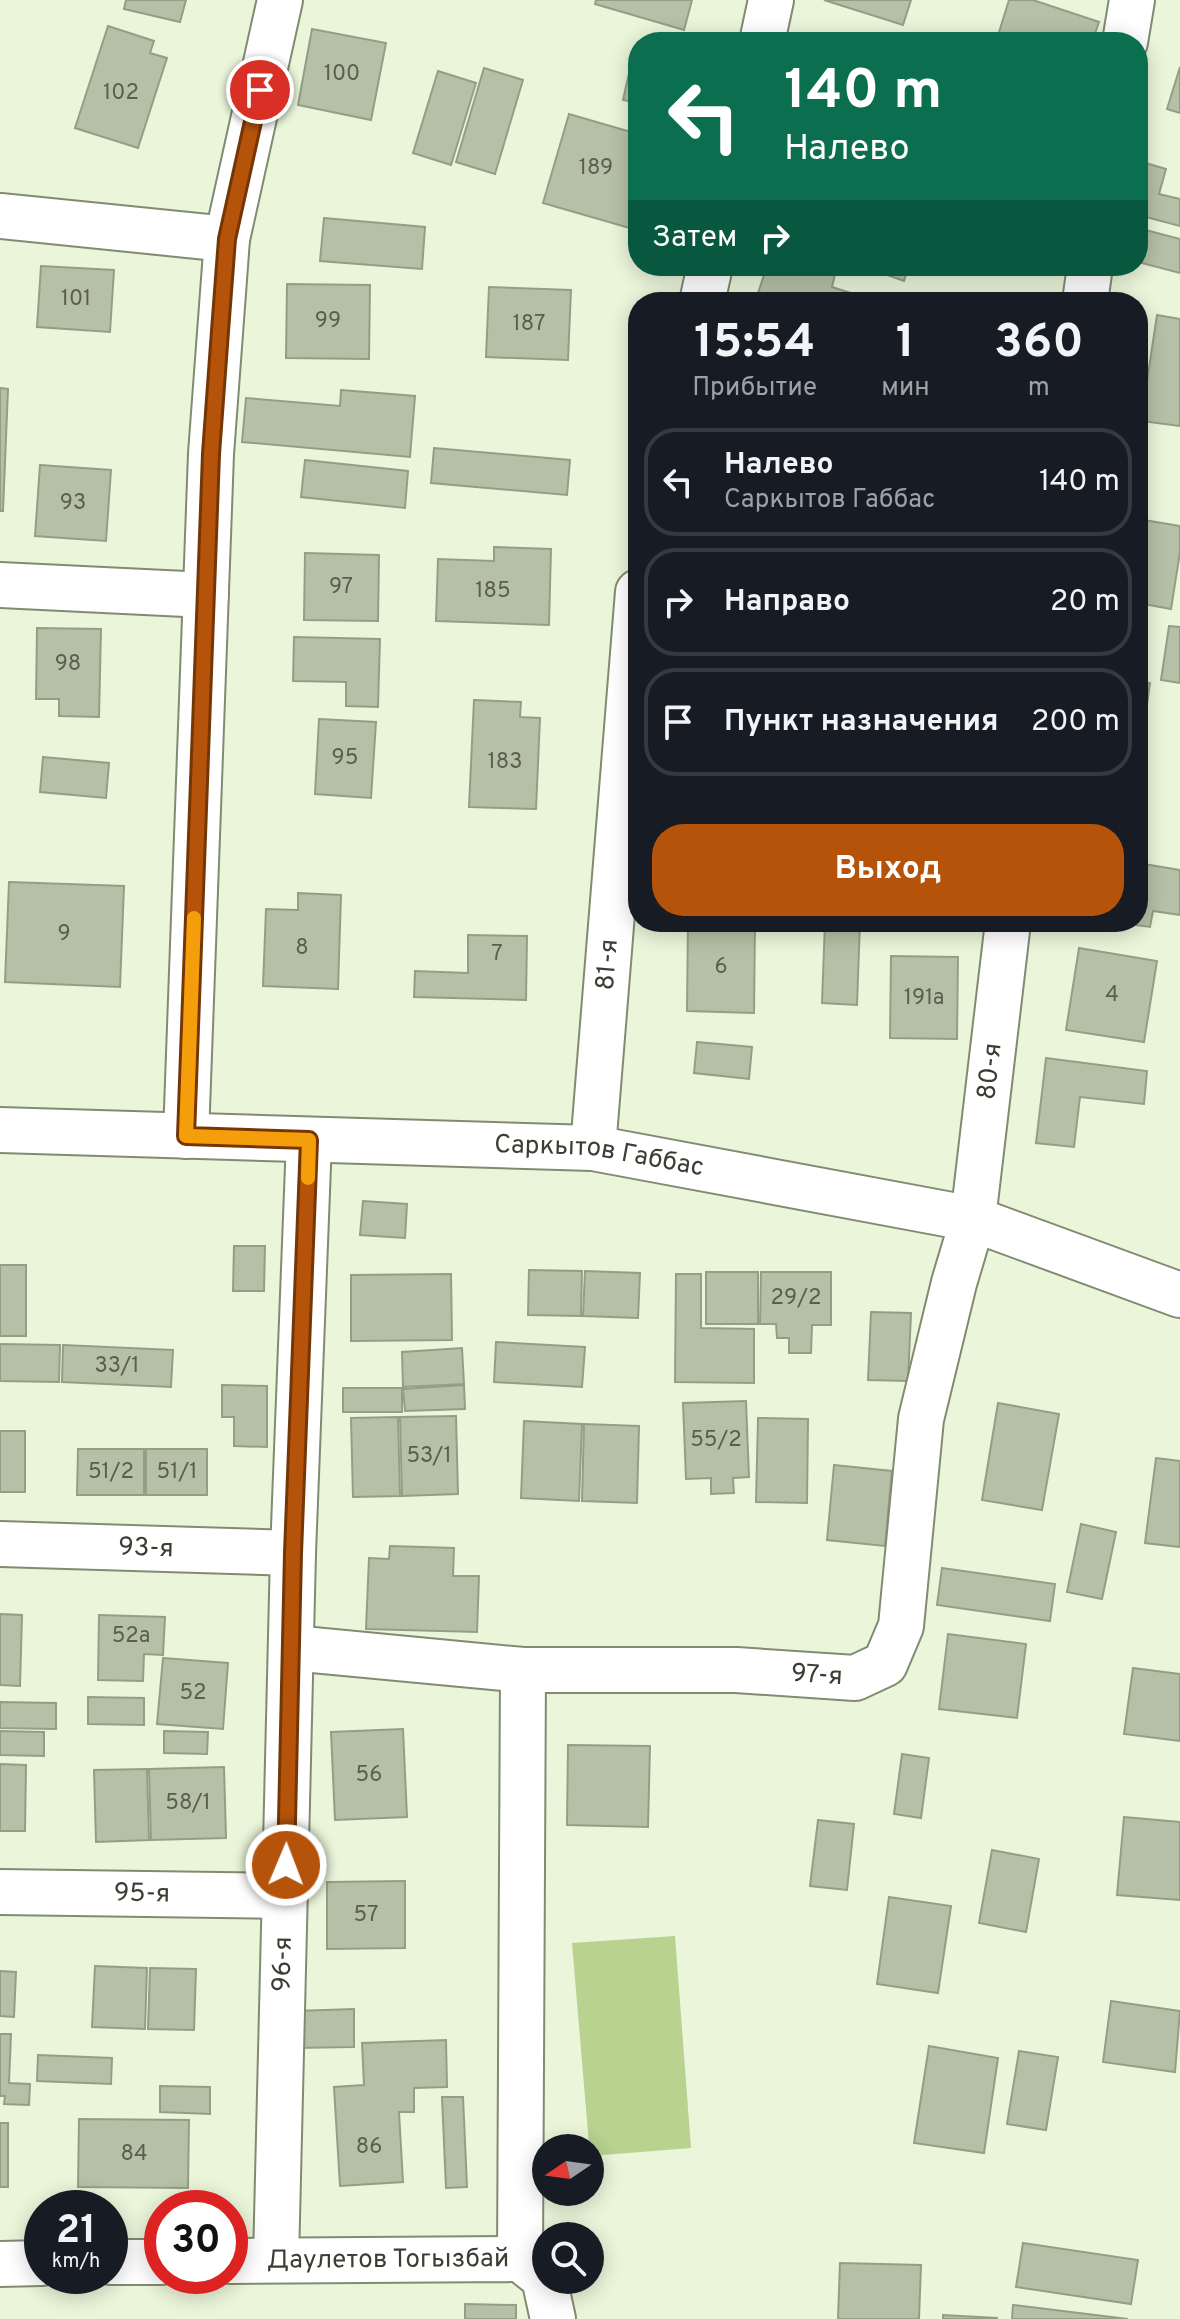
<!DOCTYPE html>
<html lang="ru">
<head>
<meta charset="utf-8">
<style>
  :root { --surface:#171b24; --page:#242831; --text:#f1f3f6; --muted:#9ea1a6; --line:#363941; --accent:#b45309 }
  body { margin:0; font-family:Overpass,sans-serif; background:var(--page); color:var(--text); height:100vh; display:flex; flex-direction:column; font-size:30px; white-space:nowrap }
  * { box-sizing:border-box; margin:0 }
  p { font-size:26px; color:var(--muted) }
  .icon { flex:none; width:44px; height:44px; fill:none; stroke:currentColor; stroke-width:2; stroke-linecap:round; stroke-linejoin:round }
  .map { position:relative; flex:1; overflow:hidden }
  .details { position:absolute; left:628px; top:292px; width:520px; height:640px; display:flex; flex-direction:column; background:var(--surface); border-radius:32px; box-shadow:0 4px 20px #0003 }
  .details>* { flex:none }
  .hud { position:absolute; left:628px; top:32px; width:520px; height:244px; border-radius:32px; box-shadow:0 4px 20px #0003; background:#0b6e4f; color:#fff; overflow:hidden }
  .needle { width:52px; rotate:257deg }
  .tools { position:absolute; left:532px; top:2134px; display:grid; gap:16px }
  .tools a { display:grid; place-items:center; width:72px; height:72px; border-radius:50%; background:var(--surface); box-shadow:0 4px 20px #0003; font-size:40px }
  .speed { position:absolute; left:24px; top:2190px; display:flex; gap:16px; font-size:40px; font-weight:700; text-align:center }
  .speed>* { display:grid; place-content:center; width:104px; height:104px; border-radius:50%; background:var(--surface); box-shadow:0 4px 20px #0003; line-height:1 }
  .speed small { font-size:20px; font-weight:400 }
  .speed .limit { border:12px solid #d22; background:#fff; color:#111 }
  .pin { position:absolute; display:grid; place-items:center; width:68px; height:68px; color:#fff; margin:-34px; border:4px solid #fff; border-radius:50%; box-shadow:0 2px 8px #0007 }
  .me { position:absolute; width:88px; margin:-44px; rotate:1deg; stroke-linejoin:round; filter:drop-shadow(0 0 6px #0008) }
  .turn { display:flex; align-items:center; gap:28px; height:168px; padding:0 24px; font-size:36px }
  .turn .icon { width:104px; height:104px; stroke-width:2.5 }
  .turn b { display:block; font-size:56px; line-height:68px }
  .then { display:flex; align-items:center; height:76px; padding:0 24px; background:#0003; gap:16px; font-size:30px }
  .eta { display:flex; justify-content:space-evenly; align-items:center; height:136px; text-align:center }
  .eta b { font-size:48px; font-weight:700; line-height:56px }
  .primary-button { display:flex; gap:16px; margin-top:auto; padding:16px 24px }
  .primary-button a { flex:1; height:92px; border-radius:32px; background:var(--accent); color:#fff; font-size:32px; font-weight:700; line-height:92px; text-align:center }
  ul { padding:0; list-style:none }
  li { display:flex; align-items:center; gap:24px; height:108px; margin:0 16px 12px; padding:0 8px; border:4px solid var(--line); border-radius:32px }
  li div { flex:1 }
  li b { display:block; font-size:30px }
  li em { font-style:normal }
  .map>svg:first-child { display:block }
</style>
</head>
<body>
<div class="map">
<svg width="1180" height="2319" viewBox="0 0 1180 2319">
  <rect width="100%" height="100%" fill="#eaf5da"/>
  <polygon fill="#b9d28f" points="675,1936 691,2148 590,2156 572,1943"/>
  <g fill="#b6c0a6" stroke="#949e85" stroke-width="2">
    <polygon points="126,0 186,0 180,22 124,9"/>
    <polygon points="596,0 692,0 684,30 595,4"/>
    <polygon points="824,0 911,0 903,25"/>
    <polygon points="1009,0 1033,0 1099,22 1092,42 996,42"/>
    <polygon points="108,26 154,41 150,53 167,58 138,148 75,128"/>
    <polygon points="312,29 386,43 371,120 298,105"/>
    <polygon points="631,64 638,66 638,103 623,100"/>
    <polygon points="1180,67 1180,113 1167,109"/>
    <polygon points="484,68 523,80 495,174 456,162"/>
    <polygon points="438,71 476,83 451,165 413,153"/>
    <polygon points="569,114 638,134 638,213 633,229 543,203"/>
    <polygon points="1142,162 1166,169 1159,194 1180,199 1180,226 1138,215 1138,176"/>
    <polygon points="324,218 425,227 422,269 320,261"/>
    <polygon points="1138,228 1180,239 1180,273 1138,262"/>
    <polygon points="41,266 114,270 110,332 37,327"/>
    <polygon points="767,266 795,274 797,266 837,266 832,287 879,302 755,302"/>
    <polygon points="887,266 909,266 904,281 884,274"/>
    <polygon points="287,284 370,285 369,359 286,358"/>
    <polygon points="489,287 571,290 568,360 486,357"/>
    <polygon points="1157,315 1180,319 1180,426 1141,421"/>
    <polygon points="0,388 8,389 3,511 0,511"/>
    <polygon points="341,390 415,396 410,457 242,442 246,398 340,406"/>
    <polygon points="434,448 570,460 567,495 431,483"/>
    <polygon points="305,460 408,471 405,508 301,497"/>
    <polygon points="40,465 111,470 106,541 35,536"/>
    <polygon points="1138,519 1180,526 1180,552 1171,609 1138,603"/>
    <polygon points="494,547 551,549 549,625 436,621 438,559 494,561"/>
    <polygon points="305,553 379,555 378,621 304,620"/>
    <polygon points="1169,626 1180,627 1180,683 1161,680"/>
    <polygon points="37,628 101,629 99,717 59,716 59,699 36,699"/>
    <polygon points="294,637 380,639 378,707 346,706 346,682 293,681"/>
    <polygon points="1138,681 1150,683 1140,755 1138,755"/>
    <polygon points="474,700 521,702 520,717 540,718 536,809 469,807"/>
    <polygon points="319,719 376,722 371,798 315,794"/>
    <polygon points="43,757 109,763 106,798 40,792"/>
    <polygon points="1138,863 1180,870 1180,915 1153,911 1150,927 1114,922 1138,922"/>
    <polygon points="9,882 124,886 120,987 5,982"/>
    <polygon points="298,893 341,895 338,989 263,986 266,909 298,910"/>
    <polygon points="688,922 755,922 754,1013 687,1011"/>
    <polygon points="825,922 860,922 857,1005 822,1003"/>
    <polygon points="468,935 527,936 526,1000 414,997 415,971 468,973"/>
    <polygon points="1079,948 1157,961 1144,1042 1066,1030"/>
    <polygon points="891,956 958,957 957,1039 890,1038"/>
    <polygon points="697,1042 752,1047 749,1079 694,1073"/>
    <polygon points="1046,1058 1147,1071 1144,1104 1080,1097 1074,1147 1036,1143"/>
    <polygon points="363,1201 407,1204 405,1238 360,1235"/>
    <polygon points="234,1246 265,1246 264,1291 233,1291"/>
    <rect x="0" y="1265" width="26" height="71"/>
    <polygon points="529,1270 582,1271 581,1316 528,1315"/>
    <polygon points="585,1271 640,1273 638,1318 583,1316"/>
    <rect x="706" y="1272" width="52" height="52"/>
    <polygon points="761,1272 831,1272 831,1325 812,1325 811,1353 789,1353 789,1338 777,1338 776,1324 760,1324"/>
    <polygon points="451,1274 452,1340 351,1341 351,1275"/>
    <polygon points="676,1274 701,1274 701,1328 754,1329 754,1383 675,1382"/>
    <polygon points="871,1312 911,1313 908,1381 868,1380"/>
    <polygon points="496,1342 585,1347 582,1387 494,1382"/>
    <polygon points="0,1344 60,1345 59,1382 0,1381"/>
    <polygon points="63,1345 173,1350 171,1387 62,1382"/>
    <polygon points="462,1348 464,1384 403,1387 402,1352"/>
    <polygon points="222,1385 267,1386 267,1447 234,1446 234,1417 222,1417"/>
    <polygon points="464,1385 465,1409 405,1411 403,1389"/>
    <rect x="343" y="1388" width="59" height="24"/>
    <polygon points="746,1401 749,1477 733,1478 734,1493 711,1494 711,1478 686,1479 683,1403"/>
    <polygon points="998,1403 1059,1414 1042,1510 982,1500"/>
    <polygon points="456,1416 458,1494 402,1496 400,1417"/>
    <polygon points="398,1417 400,1496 353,1497 351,1418"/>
    <polygon points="758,1418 808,1419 807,1503 756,1502"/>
    <polygon points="524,1421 582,1424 579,1501 521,1498"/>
    <polygon points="584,1424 639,1426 637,1503 582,1501"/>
    <rect x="0" y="1431" width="25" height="61"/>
    <polygon points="78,1449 144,1449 144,1495 77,1495"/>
    <rect x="146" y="1449" width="61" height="46"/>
    <polygon points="1156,1458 1180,1461 1180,1547 1145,1543"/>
    <polygon points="834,1465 892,1471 885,1546 827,1540"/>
    <polygon points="1081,1524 1116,1532 1102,1599 1067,1592"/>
    <polygon points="390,1546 454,1548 453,1576 479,1576 477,1632 366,1629 369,1558 389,1559"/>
    <polygon points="942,1568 1055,1584 1050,1621 937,1605"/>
    <polygon points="0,1614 22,1615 20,1686 0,1685"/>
    <polygon points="99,1615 165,1617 163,1655 144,1654 143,1681 98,1680"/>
    <polygon points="948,1634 1026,1644 1017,1718 939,1709"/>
    <polygon points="163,1658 228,1663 223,1729 157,1724"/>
    <polygon points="1133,1668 1180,1674 1180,1741 1124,1734"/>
    <polygon points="88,1697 144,1698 144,1725 88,1724"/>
    <polygon points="0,1702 56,1703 56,1729 0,1728"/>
    <polygon points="403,1729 407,1817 335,1820 331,1732"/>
    <polygon points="0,1731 44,1732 44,1756 0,1755"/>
    <polygon points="164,1731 208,1732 207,1754 164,1753"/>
    <polygon points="568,1745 650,1746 648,1827 567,1825"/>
    <polygon points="902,1754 929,1758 921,1818 894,1814"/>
    <polygon points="0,1764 26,1765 25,1831 0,1831"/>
    <polygon points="224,1767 226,1838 151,1840 149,1769"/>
    <polygon points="147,1769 149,1840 96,1842 94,1770"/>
    <polygon points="1124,1817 1180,1822 1180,1900 1117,1895"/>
    <polygon points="818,1820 854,1824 847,1890 810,1886"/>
    <polygon points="992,1850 1039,1859 1026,1932 979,1923"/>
    <polygon points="405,1881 405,1948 327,1949 327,1882"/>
    <polygon points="889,1897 951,1906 938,1993 877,1984"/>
    <polygon points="95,1966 147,1968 145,2029 92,2027"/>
    <polygon points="150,1968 196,1969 194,2030 148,2029"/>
    <polygon points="0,1971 16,1972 14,2017 0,2016"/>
    <polygon points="1111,2001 1180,2011 1175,2072 1103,2062"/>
    <polygon points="354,2009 354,2047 295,2048 295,2011"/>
    <polygon points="0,2034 11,2034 9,2083 30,2084 29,2105 4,2104 5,2096 0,2096"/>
    <polygon points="446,2040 447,2087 414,2088 414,2112 399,2112 403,2182 340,2186 334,2087 364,2085 362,2043"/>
    <polygon points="929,2046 998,2058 984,2153 914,2143"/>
    <polygon points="1019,2051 1058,2057 1046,2130 1007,2124"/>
    <polygon points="38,2055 112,2058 111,2084 37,2081"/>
    <polygon points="160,2086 210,2087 210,2114 160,2112"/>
    <polygon points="442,2097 463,2097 467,2187 446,2188"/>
    <polygon points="79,2119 189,2120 188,2188 78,2187"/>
    <rect x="0" y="2123" width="8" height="64"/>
    <polygon points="1023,2243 1138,2260 1131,2304 1016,2287"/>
    <polygon points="840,2263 921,2265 919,2319 838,2319"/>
    <polygon points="465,2304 516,2305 516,2319 465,2319"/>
    <polygon points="1013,2305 1128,2319 1012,2319"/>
    <polygon points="943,2315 997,2318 997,2319 943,2319"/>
  </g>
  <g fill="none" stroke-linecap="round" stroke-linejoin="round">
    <g stroke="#818b72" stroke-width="48">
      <g id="minor">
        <polyline points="762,42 771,0"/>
        <polyline points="1125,42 1132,0"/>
        <polyline points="0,216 227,239"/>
        <polyline points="702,302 710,266"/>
        <polyline points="1085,302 1090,266"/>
        <polyline points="0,585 206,595"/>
        <path id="s1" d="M0,1130L593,1148L973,1219L1180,1295"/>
        <polyline points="186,1136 211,454 227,239 280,0"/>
        <path id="s2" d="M593,1148L638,592"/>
        <path id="s3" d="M0,1544L293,1553"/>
        <path id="s4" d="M292,1648L523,1670H736L855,1678L885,1664L901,1626L921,1419L954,1283L973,1219L1008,922"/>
        <path id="s5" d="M0,1892L285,1896"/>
        <polyline points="520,2259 523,1670"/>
        <path id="s6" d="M276,2260L293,1553L309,1140"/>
        <path id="s7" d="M230,2261L520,2259L544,2278L553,2319"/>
        <polyline points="110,2262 162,2262"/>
        <polyline points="0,2264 42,2263"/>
      </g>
    </g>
    <use href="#minor" stroke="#fff" stroke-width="44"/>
  </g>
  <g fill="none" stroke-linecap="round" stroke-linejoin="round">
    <g stroke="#753606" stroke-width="20">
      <polyline id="route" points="260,90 227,239 220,331 211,454 186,1136 309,1140 293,1553 286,1865"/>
    </g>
    <use href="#route" stroke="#b45309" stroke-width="14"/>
    <polyline stroke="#f59e0b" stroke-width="14" points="194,918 186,1136 309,1140 308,1178"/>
  </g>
  <g text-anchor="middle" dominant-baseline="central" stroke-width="7" stroke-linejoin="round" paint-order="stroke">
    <g font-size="22" fill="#595e50">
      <text x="342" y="74">100</text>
      <text x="121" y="93">102</text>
      <text x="596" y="168">189</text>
      <text x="76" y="299">101</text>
      <text x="328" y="321">99</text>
      <text x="529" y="324">187</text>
      <text x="73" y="503">93</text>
      <text x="341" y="587">97</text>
      <text x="493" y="591">185</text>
      <text x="68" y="664">98</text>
      <text x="345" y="758">95</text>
      <text x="505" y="762">183</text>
      <text x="64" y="934">9</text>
      <text x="302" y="948">8</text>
      <text x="497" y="954">7</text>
      <text x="721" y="967">6</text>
      <text x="1112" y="995">4</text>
      <text x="924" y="998">191а</text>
      <text x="796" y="1298">29/2</text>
      <text x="117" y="1366">33/1</text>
      <text x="716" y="1440">55/2</text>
      <text x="429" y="1456">53/1</text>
      <text x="111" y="1472">51/2</text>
      <text x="177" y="1472">51/1</text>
      <text x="131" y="1636">52а</text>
      <text x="193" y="1693">52</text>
      <text x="369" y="1775">56</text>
      <text x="188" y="1803">58/1</text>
      <text x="366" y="1915">57</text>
      <text x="369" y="2147">86</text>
      <text x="134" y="2154">84</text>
    </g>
    <g font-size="26" fill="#3a3e33" stroke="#fff">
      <text stroke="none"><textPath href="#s2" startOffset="184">81-я</textPath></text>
      <text stroke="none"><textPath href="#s4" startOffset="1202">80-я</textPath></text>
      <text stroke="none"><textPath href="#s1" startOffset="600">Саркытов Габбас</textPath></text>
      <text stroke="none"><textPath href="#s3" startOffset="146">93-я</textPath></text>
      <text stroke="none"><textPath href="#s4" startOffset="526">97-я</textPath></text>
      <text stroke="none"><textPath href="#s5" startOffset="142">95-я</textPath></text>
      <text stroke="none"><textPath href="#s6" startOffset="296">96-я</textPath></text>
      <text stroke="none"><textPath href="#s7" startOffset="158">Даулетов Тогызбай</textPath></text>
    </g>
  </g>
</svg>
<div class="tools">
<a><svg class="needle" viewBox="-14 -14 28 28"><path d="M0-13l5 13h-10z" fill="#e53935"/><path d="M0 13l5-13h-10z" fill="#9ea1a6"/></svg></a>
<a><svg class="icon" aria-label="search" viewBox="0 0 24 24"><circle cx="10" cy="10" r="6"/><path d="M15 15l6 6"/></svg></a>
</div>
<div class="speed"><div>21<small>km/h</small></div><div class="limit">30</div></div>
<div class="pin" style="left:260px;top:90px;background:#d93025"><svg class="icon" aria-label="arrive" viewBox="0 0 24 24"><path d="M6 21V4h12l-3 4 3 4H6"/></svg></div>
<svg class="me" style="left:286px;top:1865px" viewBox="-20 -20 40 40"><circle r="17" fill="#b45309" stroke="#fff" stroke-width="3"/><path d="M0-11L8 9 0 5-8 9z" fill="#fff"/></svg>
<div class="hud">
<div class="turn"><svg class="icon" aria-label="left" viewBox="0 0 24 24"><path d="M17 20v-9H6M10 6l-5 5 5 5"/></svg><div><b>140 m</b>Налево</div></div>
<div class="then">Затем<svg class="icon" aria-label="right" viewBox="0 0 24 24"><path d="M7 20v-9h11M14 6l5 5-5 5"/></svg></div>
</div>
<section class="details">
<div class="eta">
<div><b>15:54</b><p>Прибытие</p></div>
<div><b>1</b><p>мин</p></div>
<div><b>360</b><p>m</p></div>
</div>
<ul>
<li><svg class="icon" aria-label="left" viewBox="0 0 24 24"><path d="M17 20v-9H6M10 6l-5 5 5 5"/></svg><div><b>Налево</b><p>Саркытов Габбас</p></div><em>140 m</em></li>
<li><svg class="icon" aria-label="right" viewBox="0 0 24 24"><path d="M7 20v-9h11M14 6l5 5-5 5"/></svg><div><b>Направо</b></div><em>20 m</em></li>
<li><svg class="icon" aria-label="arrive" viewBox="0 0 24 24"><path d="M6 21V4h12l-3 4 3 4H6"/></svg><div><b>Пункт назначения</b></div><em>200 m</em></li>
</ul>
<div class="primary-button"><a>Выход</a></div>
</section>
</div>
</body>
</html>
